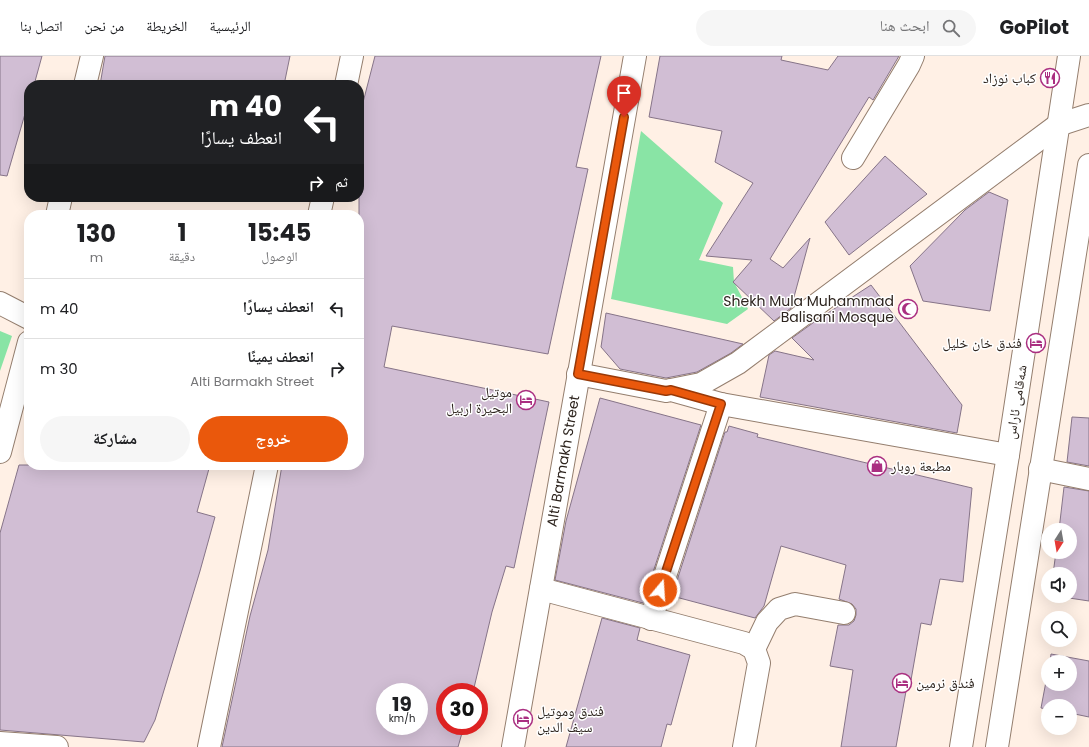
<!DOCTYPE html>
<html lang="ar">
<head>
<meta charset="utf-8">
<style>
  :root { --surface:#fff; --page:#f6f6f6; --text:#202124; --muted:#757577; --line:#e0e0e0; --accent:#ea580c }
  body { margin:0; font-family:Poppins,"Noto Naskh Arabic",sans-serif; background:var(--page); color:var(--text); direction:rtl; height:100vh; display:flex; flex-direction:column; font-size:15px; white-space:nowrap }
  * { box-sizing:border-box; margin:0 }
  p { font-size:13px; color:var(--muted) }
  .icon { flex:none; width:22px; height:22px; fill:none; stroke:currentColor; stroke-width:2; stroke-linecap:round; stroke-linejoin:round }
  .map { position:relative; flex:1; overflow:hidden; direction:ltr }
  .sheet { position:absolute; left:24px; top:154px; width:340px; height:260px; display:flex; flex-direction:column; background:var(--surface); border-radius:16px; box-shadow:0 4px 16px #0002; direction:rtl }
  .sheet>* { flex:none }
  .guide { position:absolute; left:24px; top:24px; width:340px; height:122px; border-radius:16px; box-shadow:0 4px 16px #0002; direction:rtl; background:#202124; color:#fff; overflow:hidden }
  .needle { width:26px; rotate:191deg }
  .controls { position:absolute; left:1041px; top:467px; display:grid; gap:8px }
  .controls a { display:grid; place-items:center; width:36px; height:36px; border-radius:50%; background:var(--surface); box-shadow:0 4px 16px #0002; font-size:20px }
  .speed { position:absolute; left:376px; top:627px; display:flex; gap:8px; font-size:20px; font-weight:700; text-align:center }
  .speed>* { display:grid; place-content:center; width:52px; height:52px; border-radius:50%; background:var(--surface); box-shadow:0 4px 16px #0002; line-height:1 }
  .speed small { font-size:10px; font-weight:400 }
  .speed .limit { border:6px solid #d22; background:#fff; color:#111 }
  .pin { position:absolute; display:grid; place-items:center; width:34px; height:34px; color:#fff; margin:-41px -17px; border-radius:50% 50% 50% 0; rotate:-45deg; box-shadow:0 0 4px #0007 }
  .pin .icon { rotate:45deg }
  .me { position:absolute; width:44px; margin:-22px; rotate:18deg; stroke-linejoin:round; filter:drop-shadow(0 0 3px #0008) }
  .turn { display:flex; align-items:center; gap:14px; height:84px; padding:0 16px; font-size:18px }
  .turn .icon { width:52px; height:52px; stroke-width:2.5 }
  .turn b { display:block; font-size:28px; line-height:34px }
  .then { display:flex; align-items:center; height:38px; padding:0 16px; background:#0003; gap:8px; font-size:15px }
  .eta { display:flex; justify-content:space-evenly; align-items:center; height:68px; text-align:center }
  .eta b { font-size:24px; font-weight:700; line-height:28px }
  .action { display:flex; gap:8px; margin-top:auto; padding:8px 16px }
  .action a { flex:1; height:46px; border-radius:24px; background:var(--accent); color:#fff; font-size:16px; font-weight:700; line-height:46px; text-align:center }
  .action a+a { background:var(--page); color:var(--text) }
  ul { padding:0; list-style:none }
  li { display:flex; align-items:center; gap:12px; height:60px; padding:0 16px; border-top:1px solid var(--line) }
  li div { flex:1 }
  li b { display:block; font-size:15px }
  li em { font-style:normal }
  header { display:flex; align-items:center; gap:24px; box-sizing:border-box; height:56px; padding:0 20px; background:var(--surface); border-bottom:1px solid var(--line) }
  header strong { font-size:19px }
  nav { display:flex; gap:22px; margin-inline-start:auto; font-size:14px }
  .search { width:280px; height:36px; background:var(--page); display:flex; align-items:center; gap:10px; box-sizing:border-box; padding:0 14px; border-radius:22px; color:var(--muted); font-size:15px }
  .map>svg:first-child { display:block }
</style>
</head>
<body>
<header>
<strong>GoPilot</strong>
<div class="search"><svg class="icon" aria-label="search" viewBox="0 0 24 24"><circle cx="10" cy="10" r="6"/><path d="M15 15l6 6"/></svg>ابحث هنا</div>
<nav><a>الرئيسية</a><a>الخريطة</a><a>من نحن</a><a>اتصل بنا</a></nav>
</header>
<div class="map">
<svg width="1089" height="691" viewBox="0 0 1089 691">
  <rect width="100%" height="100%" fill="#fff0e5"/>
  <g fill="#89e4a5">
    <polygon points="641,75 723,147 699,204 733,211 734,226 748,253 727,268 611,243"/>
    <polygon points="0,275 12,280 0,315"/>
  </g>
  <g fill="#d1bed4" stroke="#867488" fill-rule="evenodd">
    <polygon points="0,0 42,0 34,29 29,29 29,44 7,120 0,119"/>
    <polygon points="105,0 290,0 284,29 100,29"/>
    <path d="M375,0H601L576,111L588,113L548,298L392,270L384,311L549,346L514,512L506,510L492,556L473,636H445V670H464L458,691H222L250,560L268,494L282,409H359V62ZM385,636H419V670H385Z"/>
    <polygon points="660,0 782,0 781,4 828,14 838,0 899,0 873,44 869,41 770,203 783,212 810,182 791,252 774,265 733,226 752,204 706,200 753,127 715,106 722,75 649,61"/>
    <polygon points="885,100 927,138 849,199 825,166"/>
    <polygon points="989,136 1008,144 990,255 923,245 910,210 965,154"/>
    <polygon points="871,229 962,349 957,377 760,341 769,299 775,295 814,304 792,282 817,264"/>
    <polygon points="606,257 743,288 731,297 697,316 666,322 620,313 601,291"/>
    <polygon points="600,342 701,369 643,547 555,524 566,465"/>
    <polygon points="1072,361 1089,362 1089,410 1067,406"/>
    <polygon points="729,370 758,378 757,381 972,432 963,526 940,523 931,569 921,567 911,624 908,624 896,691 841,691 853,614 830,610 838,569 849,569 854,565 856,559 856,553 852,548 839,543 846,509 781,490 764,550 755,562 672,540 725,376 727,376"/>
    <polygon points="19,409 210,409 197,456 215,461 200,515 155,664 144,686 0,674 0,477"/>
    <polygon points="1064,431 1089,435 1089,545 1056,540 1070,540 1070,518 1053,518 1056,496 1070,496 1070,474 1059,474"/>
    <polygon points="602,562 640,572 637,584 690,599 671,669 667,668 661,691 566,691"/>
    <polygon points="1051,598 1089,605 1089,661 1070,657 1070,650 1048,650 1048,653 1041,652 1048,615 1048,628 1070,628 1070,606 1050,606"/>
  </g>
  <g fill="none" stroke-linecap="round" stroke-linejoin="round">
    <g stroke="#947e6e" stroke-width="24">
      <g id="minor">
        <polyline points="85,29 92,0"/>
        <polyline points="346,29 352,0"/>
        <polyline points="853,102 909,9 913,0"/>
        <polyline points="57,159 61,141"/>
        <polyline points="319,159 323,141"/>
        <polyline points="0,247 29,262"/>
        <polyline points="578,318 666,335 671,334 721,348 1008,399"/>
        <polyline points="671,334 701,328 738,307 1058,69 1089,59"/>
        <polyline points="0,396 29,286"/>
        <polyline points="1040,413 1089,423"/>
        <polyline points="541,533 744,587 754,593 759,607 744,691"/>
        <polyline points="651,563 721,348"/>
        <polyline points="754,593 767,566 779,553 795,548 844,557"/>
        <polyline points="0,687 57,691"/>
        <polyline points="209,691 267,409"/>
        <polyline points="513,691 635,0"/>
      </g>
    </g>
    <g stroke="#947e6e" stroke-width="24">
      <g id="major">
        <polyline points="961,691 1008,399 1069,0"/>
        <polyline points="997,691 1089,109"/>
      </g>
    </g>
    <use href="#minor" stroke="#fff" stroke-width="22"/>
    <use href="#major" stroke="#fff" stroke-width="22"/>
  </g>
  <g fill="none" stroke-linecap="round" stroke-linejoin="round">
    <g stroke="#983908" stroke-width="10">
      <polyline id="route" points="624,61 578,318 666,335 671,334 721,348 660,534"/>
    </g>
    <use href="#route" stroke="#ea580c" stroke-width="7"/>
  </g>
  <defs>
    <g id="restaurant-ring" transform="scale(1)"><circle r="9.5" fill="#fff" stroke="#aa2f81" stroke-width="1.5"/><path d="M-5-6h1v4h1v-4h1v4h1v-4h1v5L-1.5 .5V6h-2V.5L-5-1ZM5-6V6H3V1.5H1.5Q1.5-4 5-6Z" fill="#aa2f81"/></g>
    <g id="mosque-ring" transform="scale(1)"><circle r="9.5" fill="#fff" stroke="#aa2f81" stroke-width="1.5"/><path d="M3.5-4.9A6 6 0 1 0 3.5 4.9A5 5 0 1 1 3.5-4.9Z" fill="#aa2f81"/></g>
    <g id="hotel-ring" transform="scale(1)"><circle r="9.5" fill="#fff" stroke="#aa2f81" stroke-width="1.5"/><path d="M-6-4.5h1.5V1H6V5H4.5V3h-9V5H-6ZM-4 0a1.8 1.8 0 1 1 3.6 0ZM.5 0V-2.5h3Q6-2.5 6 0Z" fill="#aa2f81"/></g>
    <g id="shop-ring" transform="scale(1)"><circle r="9.5" fill="#fff" stroke="#aa2f81" stroke-width="1.5"/><path d="M-5-2.5h2.3a2.7 3.5 0 0 1 5.4 0H5L5.5 6h-11ZM-1.5-2.5h3a1.5 2.3 0 0 0-3 0Z" fill="#aa2f81"/></g>
  </defs>
  <g fill-rule="evenodd">
    <use href="#restaurant-ring" x="1050" y="22"/>
    <use href="#mosque-ring" x="908" y="253"/>
    <use href="#hotel-ring" x="1036" y="287"/>
    <use href="#hotel-ring" x="526" y="344"/>
    <use href="#shop-ring" x="877" y="410"/>
    <use href="#hotel-ring" x="902" y="627"/>
    <use href="#hotel-ring" x="523" y="663"/>
  </g>
  <g text-anchor="middle" dominant-baseline="central" stroke-width="3" stroke-linejoin="round" paint-order="stroke">
    <g font-size="14" fill="#2d241e" stroke="#fff" text-anchor="end">
      <text x="1036" y="22">كباب نوزاد</text>
      <text x="894" y="245">Shekh Mula Muhammad<tspan x="894" dy="16">Balisani Mosque</tspan></text>
      <text x="1022" y="287">فندق خان خليل</text>
      <text x="512" y="336">موتيل<tspan x="512" dy="16">البحيرة اربيل</tspan></text>
      <text x="891" y="410" text-anchor="start">مطبعة روبار</text>
      <text x="916" y="627" text-anchor="start">فندق نرمين</text>
      <text x="537" y="655" text-anchor="start">فندق وموتيل<tspan x="537" dy="16">سيف الدين</tspan></text>
    </g>
    <g font-size="14" fill="#2d241e" stroke="#fff">
      <text transform="translate(1016 346) rotate(-81)">شەقامی ئاراس</text>
      <text transform="translate(563 405) rotate(-80)">Alti Barmakh Street</text>
    </g>
  </g>
</svg>
<div class="controls">
<a><svg class="needle" viewBox="-14 -14 28 28"><path d="M0-13l5 13h-10z" fill="#e53935"/><path d="M0 13l5-13h-10z" fill="#757577"/></svg></a>
<a><svg class="icon" aria-label="sound" viewBox="0 0 24 24"><path d="M4 9h4l5-4v14l-5-4H4zM17 9q2 3 0 6"/></svg></a>
<a><svg class="icon" aria-label="search" viewBox="0 0 24 24"><circle cx="10" cy="10" r="6"/><path d="M15 15l6 6"/></svg></a>
<a>+</a>
<a>−</a>
</div>
<div class="speed"><div>19<small>km/h</small></div><div class="limit">30</div></div>
<div class="pin" style="left:624px;top:61px;background:#d93025"><svg class="icon" aria-label="arrive" viewBox="0 0 24 24"><path d="M6 21V4h12l-3 4 3 4H6"/></svg></div>
<svg class="me" style="left:660px;top:534px" viewBox="-20 -20 40 40"><circle r="17" fill="#ea580c" stroke="#fff" stroke-width="3"/><path d="M0-11L8 9 0 5-8 9z" fill="#fff"/></svg>
<div class="guide">
<div class="turn"><svg class="icon" aria-label="left" viewBox="0 0 24 24"><path d="M17 20v-9H6M10 6l-5 5 5 5"/></svg><div><b>40 m</b>انعطف يسارًا</div></div>
<div class="then">ثم<svg class="icon" aria-label="right" viewBox="0 0 24 24"><path d="M7 20v-9h11M14 6l5 5-5 5"/></svg></div>
</div>
<section class="sheet">
<div class="eta">
<div><b>15:45</b><p>الوصول</p></div>
<div><b>1</b><p>دقيقة</p></div>
<div><b>130</b><p>m</p></div>
</div>
<ul>
<li><svg class="icon" aria-label="left" viewBox="0 0 24 24"><path d="M17 20v-9H6M10 6l-5 5 5 5"/></svg><div><b>انعطف يسارًا</b></div><em>40 m</em></li>
<li><svg class="icon" aria-label="right" viewBox="0 0 24 24"><path d="M7 20v-9h11M14 6l5 5-5 5"/></svg><div><b>انعطف يمينًا</b><p>Alti Barmakh Street</p></div><em>30 m</em></li>
</ul>
<div class="action"><a>خروج</a><a>مشاركة</a></div>
</section>
</div>
</body>
</html>
